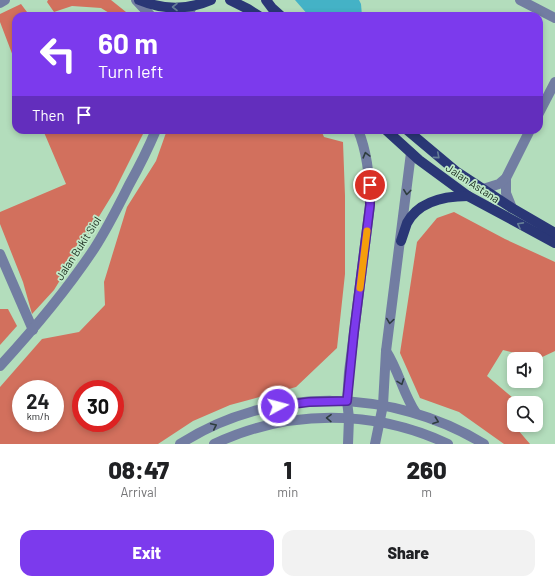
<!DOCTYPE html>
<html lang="en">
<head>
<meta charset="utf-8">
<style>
  :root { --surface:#fff; --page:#f2f2f2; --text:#202124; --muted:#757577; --accent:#7c3aed }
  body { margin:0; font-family:Barlow,sans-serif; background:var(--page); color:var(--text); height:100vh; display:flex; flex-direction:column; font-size:15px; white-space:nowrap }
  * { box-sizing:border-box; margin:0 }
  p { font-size:13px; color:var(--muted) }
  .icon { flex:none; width:22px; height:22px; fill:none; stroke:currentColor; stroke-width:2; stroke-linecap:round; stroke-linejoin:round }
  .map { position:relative; height:444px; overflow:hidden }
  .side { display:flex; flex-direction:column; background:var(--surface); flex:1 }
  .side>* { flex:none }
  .top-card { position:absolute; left:12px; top:12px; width:531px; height:122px; border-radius:12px; box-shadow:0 2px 6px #0003; background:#7c3aed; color:#fff; overflow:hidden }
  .controls { position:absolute; left:507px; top:352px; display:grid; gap:8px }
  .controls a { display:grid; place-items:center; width:36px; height:36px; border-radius:8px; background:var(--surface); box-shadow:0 2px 6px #0003; font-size:20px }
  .speed { position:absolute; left:12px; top:380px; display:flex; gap:8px; font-size:20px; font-weight:700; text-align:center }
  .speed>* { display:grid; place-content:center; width:52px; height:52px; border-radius:50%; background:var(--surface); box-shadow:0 2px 6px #0003; line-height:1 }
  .speed small { font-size:10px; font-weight:400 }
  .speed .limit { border:6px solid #d22; background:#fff; color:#111 }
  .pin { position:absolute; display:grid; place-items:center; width:34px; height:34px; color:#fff; margin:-17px; border:2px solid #fff; border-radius:50%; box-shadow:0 1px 4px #0007 }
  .me { position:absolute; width:44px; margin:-22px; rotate:83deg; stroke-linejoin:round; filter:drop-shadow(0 0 3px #0008) }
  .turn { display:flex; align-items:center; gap:14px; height:84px; padding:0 20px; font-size:18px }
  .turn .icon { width:52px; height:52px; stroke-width:2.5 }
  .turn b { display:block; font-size:28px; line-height:34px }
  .then { display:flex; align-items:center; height:38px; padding:0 20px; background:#0003; gap:8px; font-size:15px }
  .eta { display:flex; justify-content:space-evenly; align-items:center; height:68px; text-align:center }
  .eta b { font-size:24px; font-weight:800; line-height:28px }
  .cta { display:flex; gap:8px; margin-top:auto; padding:8px 20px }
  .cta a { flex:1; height:46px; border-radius:12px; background:var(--accent); color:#fff; font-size:16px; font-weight:800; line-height:46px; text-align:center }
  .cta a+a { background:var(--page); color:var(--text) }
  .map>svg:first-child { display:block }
</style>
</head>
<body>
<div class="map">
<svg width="555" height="444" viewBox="0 0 555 444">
  <rect width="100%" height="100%" fill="#b3ddbc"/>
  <g fill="#d2705d" fill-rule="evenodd">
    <polygon points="48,0 111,0 131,16 114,16 101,8 72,6 54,12 47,2"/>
    <polygon points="21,4 30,16 16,16 16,64 0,22 0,14"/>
    <polygon points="43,130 145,130 114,192 54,290 32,314 23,282 0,224 0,212 66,184"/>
    <path d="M167,130H321L324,137L343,142L345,196V274L337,348L296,387L230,405L193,421L158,444H0V387L42,339L79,332L105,305L104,282L127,207L156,161ZM21,389H55V423H21ZM81,389H115V423H81Z"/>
    <polygon points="454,212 505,239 555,262 555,351 538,359 503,350 487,376 519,403 514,403 514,425 519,425 518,430 530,444 504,444 459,412 420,398 400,353 417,242 437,218"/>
    <polygon points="0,309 8,309 17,326 0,345"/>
  </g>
  <polygon fill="#44b2c6" points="295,0 359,0 361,4 362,16 309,16"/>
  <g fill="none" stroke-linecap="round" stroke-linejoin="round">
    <g stroke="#727da2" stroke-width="10">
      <polyline points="136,0 151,16"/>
      <polyline points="520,0 555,18"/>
      <polyline points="0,3 5,0"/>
      <polyline points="188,16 192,6"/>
      <polyline points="539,113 555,82"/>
      <polyline points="506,178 506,193 512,208"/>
      <polyline points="483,189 499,184 506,178 530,130"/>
      <polyline points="0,254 33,330"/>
      <path d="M386,351C399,371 403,394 416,413"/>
      <path d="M0,366C34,329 66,291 94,249C107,229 118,207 129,185C139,167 148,149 156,130"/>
      <path d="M180,444C271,385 393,388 484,444"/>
      <path d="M214,444C288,409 374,409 448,444"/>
      <path d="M348,444L349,418L347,401L349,372L370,205C370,179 368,154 358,130"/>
      <polyline points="375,444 383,405 386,351 411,153"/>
    </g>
    <g stroke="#2a3776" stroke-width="10">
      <path d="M139,0C163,10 188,10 211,0"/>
      <polyline points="230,0 248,9 259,16"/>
      <polyline points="266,0 272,8 281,16"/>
      <polyline points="386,130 419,160 468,196 555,243"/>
      <polyline points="407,130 457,172 512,208 555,233"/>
      <path d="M401,241C403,235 405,229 407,223C419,201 445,196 468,196"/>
    </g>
  </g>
  <defs><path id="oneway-chevron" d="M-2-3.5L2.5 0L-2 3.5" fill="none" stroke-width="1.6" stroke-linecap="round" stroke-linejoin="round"/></defs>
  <g stroke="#667f97">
    <use href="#oneway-chevron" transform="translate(175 7) rotate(180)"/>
    <use href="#oneway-chevron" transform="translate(437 156) rotate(41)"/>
    <use href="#oneway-chevron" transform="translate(520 225) rotate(-152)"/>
  </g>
  <g stroke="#2e3d3e">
    <use href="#oneway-chevron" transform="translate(366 155) rotate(-105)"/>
    <use href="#oneway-chevron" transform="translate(407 192) rotate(97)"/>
    <use href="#oneway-chevron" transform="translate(390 321) rotate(98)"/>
    <use href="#oneway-chevron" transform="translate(401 382) rotate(70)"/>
    <use href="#oneway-chevron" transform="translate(329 418) rotate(-179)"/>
    <use href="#oneway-chevron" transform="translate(436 421) rotate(20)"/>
    <use href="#oneway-chevron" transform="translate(214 426) rotate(-25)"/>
  </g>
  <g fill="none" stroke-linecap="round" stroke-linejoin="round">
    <g stroke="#51269a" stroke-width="10">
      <polyline id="route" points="278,406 309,402 347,401 354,332 370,205 370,185"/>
    </g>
    <use href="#route" stroke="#7c3aed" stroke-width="7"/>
    <polyline stroke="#f59e0b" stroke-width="7" points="360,288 367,231"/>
  </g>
  <g text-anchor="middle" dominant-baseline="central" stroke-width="3.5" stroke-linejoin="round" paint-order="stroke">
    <g font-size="11" fill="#18281c" stroke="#c0eac9">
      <text transform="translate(473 183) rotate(33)">Jalan Astana</text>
      <text transform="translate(78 248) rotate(-57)">Jalan Bukit Siol</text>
    </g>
  </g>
</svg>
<div class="controls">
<a><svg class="icon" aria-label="sound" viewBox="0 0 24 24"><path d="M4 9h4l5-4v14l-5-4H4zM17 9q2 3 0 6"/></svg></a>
<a><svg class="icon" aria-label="search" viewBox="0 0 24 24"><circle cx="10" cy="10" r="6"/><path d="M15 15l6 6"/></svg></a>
</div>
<div class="speed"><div>24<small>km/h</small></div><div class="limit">30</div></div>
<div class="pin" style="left:370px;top:185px;background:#d93025"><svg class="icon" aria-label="arrive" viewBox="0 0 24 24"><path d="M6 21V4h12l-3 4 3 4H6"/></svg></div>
<svg class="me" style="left:278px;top:406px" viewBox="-20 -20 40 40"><circle r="17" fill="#7c3aed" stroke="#fff" stroke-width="3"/><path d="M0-11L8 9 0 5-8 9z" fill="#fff"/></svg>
<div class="top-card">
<div class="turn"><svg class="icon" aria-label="left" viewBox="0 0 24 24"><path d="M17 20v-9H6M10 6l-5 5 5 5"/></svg><div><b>60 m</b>Turn left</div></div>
<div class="then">Then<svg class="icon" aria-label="arrive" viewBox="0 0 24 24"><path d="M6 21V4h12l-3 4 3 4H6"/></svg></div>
</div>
</div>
<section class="side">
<div class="eta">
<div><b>08:47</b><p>Arrival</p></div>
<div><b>1</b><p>min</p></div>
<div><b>260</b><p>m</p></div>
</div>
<div class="cta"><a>Exit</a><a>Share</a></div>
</section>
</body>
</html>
